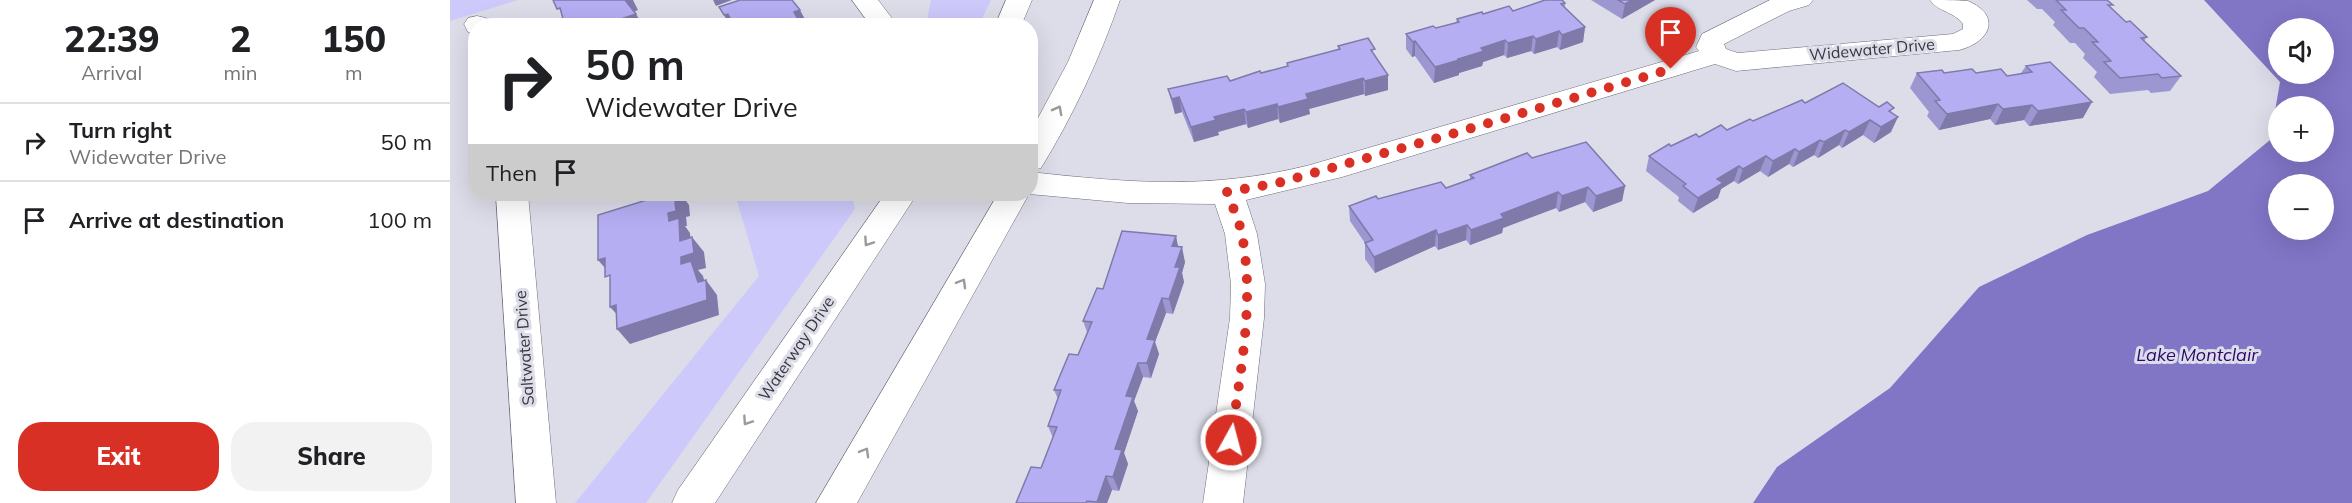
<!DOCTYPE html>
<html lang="en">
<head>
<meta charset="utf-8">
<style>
  :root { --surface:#fff; --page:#f2f2f2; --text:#202124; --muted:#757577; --line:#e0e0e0; --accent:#d93025 }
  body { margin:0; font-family:Mulish,sans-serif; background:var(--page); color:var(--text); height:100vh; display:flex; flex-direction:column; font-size:22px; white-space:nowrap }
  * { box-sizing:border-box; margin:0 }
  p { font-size:20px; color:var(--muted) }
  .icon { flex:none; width:33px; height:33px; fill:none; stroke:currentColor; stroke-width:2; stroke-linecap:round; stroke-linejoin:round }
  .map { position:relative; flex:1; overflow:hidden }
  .details { display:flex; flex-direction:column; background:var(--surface); width:450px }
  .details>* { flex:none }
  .guide { position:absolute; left:18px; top:18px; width:570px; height:183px; border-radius:24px; box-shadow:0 6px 24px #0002; background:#fff; color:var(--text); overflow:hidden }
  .buttons { position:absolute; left:1818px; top:18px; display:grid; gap:12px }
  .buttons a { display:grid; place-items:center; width:66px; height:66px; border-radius:50%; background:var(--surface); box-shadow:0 6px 24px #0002; font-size:30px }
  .pin { position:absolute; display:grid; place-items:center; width:51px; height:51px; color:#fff; margin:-62px -26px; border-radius:50% 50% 50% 0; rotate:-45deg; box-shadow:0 0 6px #0007 }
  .pin .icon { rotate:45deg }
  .me { position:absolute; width:66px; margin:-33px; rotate:7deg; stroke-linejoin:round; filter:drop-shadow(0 0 4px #0008) }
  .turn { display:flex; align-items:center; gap:21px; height:126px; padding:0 18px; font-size:27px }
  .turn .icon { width:78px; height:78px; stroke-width:2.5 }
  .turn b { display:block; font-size:42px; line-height:51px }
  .then { display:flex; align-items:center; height:57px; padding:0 18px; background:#0003; gap:12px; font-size:22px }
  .eta { display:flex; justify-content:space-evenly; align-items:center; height:102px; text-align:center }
  .eta b { font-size:36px; font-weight:800; line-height:42px }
  .primary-button { display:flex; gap:12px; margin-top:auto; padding:12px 18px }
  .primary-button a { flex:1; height:69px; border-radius:24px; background:var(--accent); color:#fff; font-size:24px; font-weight:800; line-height:69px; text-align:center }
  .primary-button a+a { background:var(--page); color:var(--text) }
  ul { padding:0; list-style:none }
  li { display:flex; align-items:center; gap:18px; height:78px; padding:0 18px; border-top:2px solid var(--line) }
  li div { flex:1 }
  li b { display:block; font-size:22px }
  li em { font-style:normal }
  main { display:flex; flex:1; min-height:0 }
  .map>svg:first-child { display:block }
</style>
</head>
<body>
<main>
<section class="details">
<div class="eta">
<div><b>22:39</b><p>Arrival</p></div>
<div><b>2</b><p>min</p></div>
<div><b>150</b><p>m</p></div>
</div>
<ul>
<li><svg class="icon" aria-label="right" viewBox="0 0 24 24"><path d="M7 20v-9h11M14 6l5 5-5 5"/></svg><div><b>Turn right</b><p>Widewater Drive</p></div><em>50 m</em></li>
<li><svg class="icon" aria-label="arrive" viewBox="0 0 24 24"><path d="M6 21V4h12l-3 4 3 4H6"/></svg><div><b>Arrive at destination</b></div><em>100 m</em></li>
</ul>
<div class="primary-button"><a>Exit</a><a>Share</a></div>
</section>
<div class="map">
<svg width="1902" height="503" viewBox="0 0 1902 503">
  <rect width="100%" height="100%" fill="#ddddea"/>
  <g fill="#cdc9fb">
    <polygon points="0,0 68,0 0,21"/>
    <polygon points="481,0 541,0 529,25 476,25"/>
    <polygon points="285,194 402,194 405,209 196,503 125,503 309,276"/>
  </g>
  <path fill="#8175c6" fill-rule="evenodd" d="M1754,0H1902V503H1303L1327,467L1440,388L1529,287L1637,235L1758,191L1820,140L1830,82ZM1828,28H1874V74H1828ZM1828,106H1874V152H1828ZM1828,184H1874V230H1828Z"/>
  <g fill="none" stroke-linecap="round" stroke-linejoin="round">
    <g stroke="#6e6d7a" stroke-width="1">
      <g id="street">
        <polygon points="402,0 428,0 448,26 421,26"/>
        <path d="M1320,0H1363L1359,5L1339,11L1274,44L1276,49L1288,53L1503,34L1513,29V24C1505,12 1488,12 1480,0C1491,0 1508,0 1518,1C1553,16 1539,43 1509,50L1286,71L1265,64L892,177L796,200L807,234L815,284L814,318L793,503H753L780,318L781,284L775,234L765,204L678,203L579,194L580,172C682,183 760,190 860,165L1249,51L1246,47L1252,34Z"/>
        <polygon points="27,16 36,18 40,26 26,26 26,34 18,32 14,24 18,18"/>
        <polygon points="46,194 78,194 106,503 66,503"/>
      </g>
    </g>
    <g stroke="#6e6d7a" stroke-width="1">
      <g id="secondary">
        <polygon points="556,0 582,0 571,26 545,26"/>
        <path d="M644,0H670C650,58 623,116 591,168L580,171V133L618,62Z"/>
        <polygon points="435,194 467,194 265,503 222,503 228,490"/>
        <polygon points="548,194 579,194 407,503 366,503"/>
      </g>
    </g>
    <use href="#street" fill="#fff" fill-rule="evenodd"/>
    <use href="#secondary" fill="#fff" fill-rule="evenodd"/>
  </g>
  <g fill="#9c96d1">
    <polygon points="1141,0 1205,0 1172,19"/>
    <polygon points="1577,0 1657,0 1661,8 1676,22 1697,37 1694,41 1731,76 1720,91 1701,93 1698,90 1660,94 1644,77 1647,72 1633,58 1635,54 1625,43 1620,43 1603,25 1605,22 1592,9 1587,9"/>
    <polygon points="1115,3 1115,7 1135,27 1133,42 1110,50 1107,47 1084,54 1081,51 1057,58 1054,55 1033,62 1032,66 1009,73 1009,75 984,83 965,56 962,57 956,49 956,34 986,28 1006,23 1007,19 1033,14 1063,11"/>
    <polygon points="888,46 925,56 938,90 915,96 914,94 859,109 860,114 830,123 828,119 798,128 796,124 768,132 769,135 744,142 732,112 725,114 722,104 718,89 780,81 837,66 837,63 888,50"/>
    <polygon points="1576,66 1633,118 1579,126 1574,120 1545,125 1540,119 1489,130 1477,116 1479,112 1460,88 1467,73 1526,73 1557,76 1571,73"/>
    <polygon points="1355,103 1429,107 1442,112 1441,132 1424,143 1413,135 1392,148 1389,145 1368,158 1364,155 1343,167 1339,164 1318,177 1310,171 1288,184 1284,181 1271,189 1268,198 1243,213 1228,201 1229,197 1196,171 1199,156 1221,146 1249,137 1277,130"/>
    <polygon points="1082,158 1175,186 1172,201 1143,212 1135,202 1109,212 1106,208 1053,228 1052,233 1020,245 1016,240 988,250 985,246 925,273 915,259 915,243 900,221 899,206 928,199 996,188 1020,180 1020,175"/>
    <polygon points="726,236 728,247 735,262 732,273 734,282 723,314 716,313 705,342 709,354 701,378 693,377 684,401 688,411 674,453 678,464 669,491 662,490 657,503 566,503 591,468 603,438 598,426 608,399 604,390 628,355 637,332 633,321 653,289"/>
  </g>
  <g fill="#7f7aaa">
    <polygon points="175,0 183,0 188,10 183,12"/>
    <polygon points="263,0 282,0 266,6"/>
    <polygon points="1182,0 1205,0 1172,19 1175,4"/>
    <polygon points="350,10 358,25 350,26 344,12"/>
    <polygon points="186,14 193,26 150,26"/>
    <polygon points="278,14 285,26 280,26 274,15"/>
    <polygon points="1135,27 1133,42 1110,50 1112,35"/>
    <polygon points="1109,31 1107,47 1084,54 1086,39"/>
    <polygon points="1083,36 1081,51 1057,58 1058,43"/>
    <polygon points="1055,40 1054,55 1033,62 1032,66 1009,73 1009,75 984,83 985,67 1031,48"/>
    <polygon points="965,41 965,56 962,57 963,42"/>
    <polygon points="938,75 938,90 915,96 915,81"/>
    <polygon points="913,78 914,94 859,109 860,114 830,123 828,107 856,94"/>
    <polygon points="729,97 732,112 725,114 722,99"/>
    <polygon points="1642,102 1633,118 1579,126 1588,111"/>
    <polygon points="827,104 828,119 798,128 796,112"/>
    <polygon points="1548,104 1540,119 1489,130 1497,114"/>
    <polygon points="1582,105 1574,120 1545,125 1553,109"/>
    <polygon points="794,109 796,124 768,132 769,135 744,142 741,127 764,117"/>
    <polygon points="1448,117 1441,132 1424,143 1431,127"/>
    <polygon points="1420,120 1413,135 1392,148 1399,132"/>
    <polygon points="1395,130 1389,145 1368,158 1374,142"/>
    <polygon points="1370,140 1364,155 1343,167 1349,152"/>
    <polygon points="1345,149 1339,164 1318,177 1323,161"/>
    <polygon points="1316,156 1310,171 1288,184 1293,169"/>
    <polygon points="1289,166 1284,181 1271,189 1268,198 1243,213 1248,198 1267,179"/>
    <polygon points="1175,186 1172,201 1143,212 1146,196"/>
    <polygon points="1138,187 1135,202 1109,212 1112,196"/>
    <polygon points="1108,192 1106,208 1053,228 1052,233 1020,245 1021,230 1051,214"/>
    <polygon points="229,194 231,194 239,205 240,216 236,217 237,226 235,226 240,233 242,253 242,237 254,252 256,268 248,270 253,276 256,287 256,280 267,295 269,315 180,344 167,329 231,264 219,221 218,213 225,202"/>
    <polygon points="1017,225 1016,240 988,250 988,235"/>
    <polygon points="986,230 985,246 925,273 924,257"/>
    <polygon points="726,236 729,252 722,246"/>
    <polygon points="732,247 735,262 732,273 734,282 723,314 719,299 725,267"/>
    <polygon points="155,258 162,276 148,260"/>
    <polygon points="712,298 716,313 705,342 709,354 701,378 697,363 697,339"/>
    <polygon points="166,305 174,322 160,307"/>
    <polygon points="688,363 693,377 684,401 688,411 674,453 678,464 669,491 663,477 665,449 676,396"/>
    <polygon points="656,476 662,490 657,503 648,503 647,502"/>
  </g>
  <g fill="#b5aef3" stroke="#7f7aaa" stroke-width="1.5">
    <polygon points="103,0 175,0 186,14 150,26 115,26 110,8 107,9"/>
    <polygon points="290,0 342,0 350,10 344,12 351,25 355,24 356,26 284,26 278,14 274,15 269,7"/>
    <polygon points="1095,0 1112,0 1115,3 1111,4 1135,27 1112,35 1109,31 1086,39 1083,36 1058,43 1055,40 1031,48 1034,51 1008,59 1009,60 985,67 965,41 963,42 956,34 983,26 986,28 1009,22 1007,19 1032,12 1033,14 1059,6 1063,11"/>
    <polygon points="1168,0 1182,0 1175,4"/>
    <polygon points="1606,0 1657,0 1663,5 1658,5 1676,22 1680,21 1697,37 1691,38 1731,76 1712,78 1708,74 1670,78 1654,62 1661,61 1642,42 1648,42 1634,28 1629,28 1611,10 1616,10"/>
    <polygon points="918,38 925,49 921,50 938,75 915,81 913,78 856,94 858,99 828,107 827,104 796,112 794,109 764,117 766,120 741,127 729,97 722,99 718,89 777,76 780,81 810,71 811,73 838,66 837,63 890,49 888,46"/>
    <polygon points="1600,62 1642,102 1588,111 1582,105 1553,109 1548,104 1497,114 1485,101 1490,100 1467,73 1492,70 1494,73 1522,69 1526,73 1551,69 1557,76 1582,72 1576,66"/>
    <polygon points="1393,83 1429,107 1437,102 1444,108 1439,111 1448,117 1431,127 1420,120 1399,132 1395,130 1374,142 1370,140 1349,152 1345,149 1323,161 1316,156 1293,169 1289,166 1267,179 1273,183 1248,198 1233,186 1236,184 1199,156 1219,144 1221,146 1246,134 1249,137 1271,125 1277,130 1300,119 1303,121 1352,100 1355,103"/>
    <polygon points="1136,142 1175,186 1146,196 1138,187 1112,196 1108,192 1051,214 1054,218 1021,230 1017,225 988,235 986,230 924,257 915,243 923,240 899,206 926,196 928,199 991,182 996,188 1024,178 1020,175 1077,153 1082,158"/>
    <polygon points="216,194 229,194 229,200 225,202 226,211 218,213 219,221 229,218 230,241 242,237 244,253 231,257 231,264 241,261 248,282 256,280 257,300 167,329 166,305 160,307 160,275 155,277 155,258 148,260 148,215"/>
    <polygon points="672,231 726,236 722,246 732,247 725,267 730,267 719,299 712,298 697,339 705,340 697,363 688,363 676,396 683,397 665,449 672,450 663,477 656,476 647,502 637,501 636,503 566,503 581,467 591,468 607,427 598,426 611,390 604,390 619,354 628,355 642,322 633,321 647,288 653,289"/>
  </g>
  <defs><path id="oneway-chevron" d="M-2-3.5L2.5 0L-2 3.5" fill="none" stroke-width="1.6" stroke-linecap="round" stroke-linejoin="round" transform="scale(1.5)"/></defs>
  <g stroke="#9a9a9d">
    <use href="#oneway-chevron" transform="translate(608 110) rotate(-62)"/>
    <use href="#oneway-chevron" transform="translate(418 242) rotate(124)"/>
    <use href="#oneway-chevron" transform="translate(512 283) rotate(-60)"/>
    <use href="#oneway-chevron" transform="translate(297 421) rotate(124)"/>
    <use href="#oneway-chevron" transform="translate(415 452) rotate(-60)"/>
  </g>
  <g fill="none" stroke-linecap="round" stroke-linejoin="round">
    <path stroke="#d93025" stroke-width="10" stroke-dasharray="0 18" d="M781,440C790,372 805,304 792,235C789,220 782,206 777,192L828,183L995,136L1221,69"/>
  </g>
  <g text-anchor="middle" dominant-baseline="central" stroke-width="6" stroke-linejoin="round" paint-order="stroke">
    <g font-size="16" fill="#36363b" stroke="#ddddea">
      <text transform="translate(1422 49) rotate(-5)">Widewater Drive</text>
      <text transform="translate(74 348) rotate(-94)">Saltwater Drive</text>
      <text transform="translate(346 348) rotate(-56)">Waterway Drive</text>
    </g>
    <g font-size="18" font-style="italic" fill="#2c076c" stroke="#ddddea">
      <text x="1747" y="354">Lake Montclair</text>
    </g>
  </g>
</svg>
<div class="buttons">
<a><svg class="icon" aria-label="sound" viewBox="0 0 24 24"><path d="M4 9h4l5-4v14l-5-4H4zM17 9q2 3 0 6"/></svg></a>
<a>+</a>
<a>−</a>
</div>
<div class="pin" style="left:1221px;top:69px;background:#d93025"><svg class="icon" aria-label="arrive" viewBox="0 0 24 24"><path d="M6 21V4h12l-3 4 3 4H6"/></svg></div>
<svg class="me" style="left:781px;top:440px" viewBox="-20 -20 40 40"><circle r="17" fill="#d93025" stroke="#fff" stroke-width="3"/><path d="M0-11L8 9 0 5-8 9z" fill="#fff"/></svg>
<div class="guide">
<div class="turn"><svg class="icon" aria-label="right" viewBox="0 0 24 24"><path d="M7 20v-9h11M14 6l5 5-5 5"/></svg><div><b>50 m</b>Widewater Drive</div></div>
<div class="then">Then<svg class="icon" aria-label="arrive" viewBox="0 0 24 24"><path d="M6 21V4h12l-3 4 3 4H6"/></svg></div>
</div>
</div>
</main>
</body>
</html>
